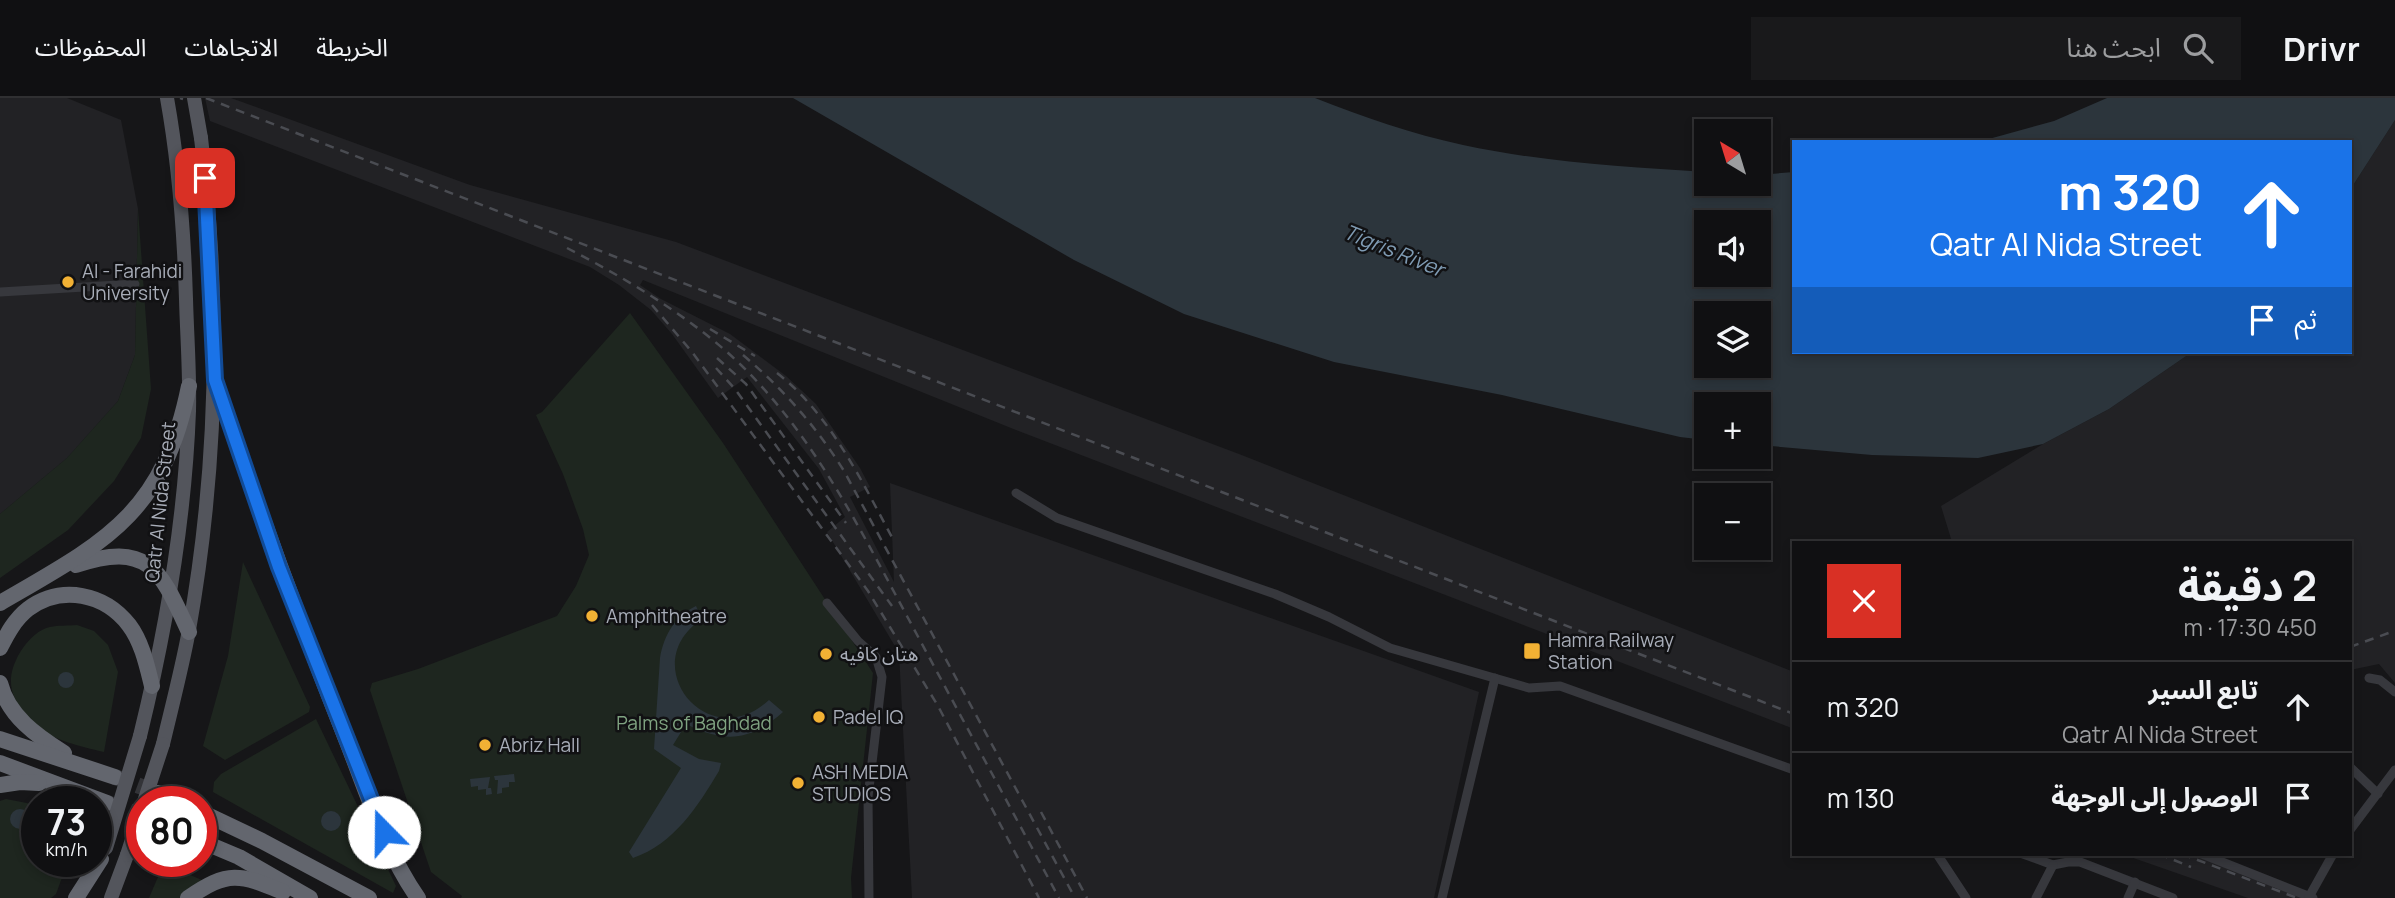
<!DOCTYPE html>
<html lang="ar">
<head>
<meta charset="utf-8">
<style>
  :root { --surface:#101012; --page:#19191b; --text:#f1f3f6; --muted:#9c9d9f; --line:#303032 }
  body { margin:0; font-family:Manrope,"Noto Sans Arabic",sans-serif; background:var(--page); color:var(--text); direction:rtl; height:100vh; display:flex; flex-direction:column; font-size:26px; white-space:nowrap }
  * { box-sizing:border-box; margin:0 }
  p { font-size:23px; color:var(--muted) }
  .icon { flex:none; width:38px; height:38px; fill:none; stroke:currentColor; stroke-width:2; stroke-linecap:round; stroke-linejoin:round }
  .map { position:relative; flex:1; overflow:hidden; direction:ltr }
  .side { position:absolute; left:1792px; top:443px; width:560px; height:315px; display:flex; flex-direction:column; background:var(--surface); border-radius:0px; box-shadow:0 4px 10px #0003,0 0 0 2px var(--line); direction:rtl }
  .side>* { flex:none }
  .top-card { position:absolute; left:1792px; top:42px; width:560px; height:214px; border-radius:0px; box-shadow:0 4px 10px #0003,0 0 0 2px var(--line); direction:rtl; background:#1a73e8; color:#fff; overflow:hidden }
  .needle { width:46px; rotate:322deg }
  .tools { position:absolute; left:1694px; top:21px; display:grid; gap:14px }
  .tools a { display:grid; place-items:center; width:77px; height:77px; border-radius:0px; background:var(--surface); box-shadow:0 4px 10px #0003,0 0 0 2px var(--line); font-size:35px }
  .speed { position:absolute; left:21px; top:688px; display:flex; gap:14px; font-size:35px; font-weight:700; text-align:center }
  .speed>* { display:grid; place-content:center; width:91px; height:91px; border-radius:50%; background:var(--surface); box-shadow:0 4px 10px #0003,0 0 0 2px var(--line); line-height:1 }
  .speed small { font-size:18px; font-weight:400 }
  .speed .limit { border:10px solid #d22; background:#fff; color:#111 }
  .pin { position:absolute; display:grid; place-items:center; width:60px; height:60px; color:#fff; margin:-30px; border-radius:14px; box-shadow:0 4px 10px #0006 }
  .me { position:absolute; width:77px; margin:-38px; rotate:338deg; stroke-linejoin:round; filter:drop-shadow(0 0 5px #0008) }
  .turn { display:flex; align-items:center; gap:24px; height:147px; padding:0 35px; font-size:32px }
  .turn .icon { width:91px; height:91px; stroke-width:2.5 }
  .turn b { display:block; font-size:49px; line-height:60px }
  .then { display:flex; align-items:center; height:66px; padding:0 35px; background:#0003; gap:14px; font-size:26px }
  .round { display:grid; place-items:center; flex:none; width:74px; height:74px; border-radius:0px; background:var(--page) }
  .summary { display:flex; align-items:center; justify-content:space-between; height:119px; padding:0 35px }
  h1 { font-size:42px; font-weight:700; line-height:52px }
  ul { padding:0; list-style:none }
  li { display:flex; align-items:center; gap:21px; height:91px; padding:0 35px; border-top:2px solid var(--line) }
  li div { flex:1 }
  li b { display:block; font-size:26px }
  li em { font-style:normal }
  header { display:flex; align-items:center; gap:42px; box-sizing:border-box; height:98px; padding:0 35px; background:var(--surface); border-bottom:2px solid var(--line) }
  header strong { font-size:33px }
  nav { display:flex; gap:38px; margin-inline-start:auto; font-size:24px }
  .search { width:490px; height:63px; background:var(--page); display:flex; align-items:center; gap:18px; box-sizing:border-box; padding:0 24px; border-radius:0px; color:var(--muted); font-size:26px }
  .map>svg:first-child { display:block }
</style>
</head>
<body>
<header>
<strong>Drivr</strong>
<div class="search"><svg class="icon" aria-label="search" viewBox="0 0 24 24"><circle cx="10" cy="10" r="6"/><path d="M15 15l6 6"/></svg>ابحث هنا</div>
<nav><a>الخريطة</a><a>الاتجاهات</a><a>المحفوظات</a></nav>
</header>
<div class="map">
<svg width="2395" height="800" viewBox="0 0 2395 800">
  <rect width="100%" height="100%" fill="#161618"/>
  <g fill="#222225">
    <polygon points="0,0 67,0 121,22 138,111 135,257 118,303 67,360 0,416"/>
    <polygon points="205,0 231,0 470,87 676,144 1239,356 1794,574 1794,631 1011,330 643,182 640,187 661,201 730,236 786,278 816,306 860,370 870,389 850,399 894,484 890,385 1479,594 1434,800 912,800 899,555 827,434 845,419 819,371 747,279 718,300 672,236 651,212 619,187 590,169 210,23"/>
    <polygon points="2395,22 2395,585 2379,566 2350,572 2350,444 1952,444 1941,408 2043,346 2109,311 2192,254 2350,254 2350,92"/>
    <polygon points="2122,756 2195,756 2308,800 2248,800"/>
  </g>
  <g fill="#1e261f">
    <polygon points="138,111 151,291 141,340 114,383 68,432 0,480 0,416 67,360 118,303 135,257"/>
    <polygon points="630,215 723,345 873,575 851,780 852,800 461,800 462,798 431,774 370,592 372,585 418,571 557,518 576,488 589,457 583,431 563,376 536,317 542,314"/>
    <polygon points="243,464 310,609 309,614 225,662 203,648 228,558"/>
    <path d="M77,527L94,533L108,547L118,574L104,654C80,648 53,643 34,626C23,615 11,600 11,584C10,564 30,533 50,529C58,527 68,528 77,527Z"/>
    <polygon points="316,621 396,788 393,795 213,694 214,684 221,676"/>
    <polygon points="6,701 37,707 37,763 68,763 56,796 51,800 0,800 0,703"/>
    <polygon points="164,765 206,784 183,800 149,800"/>
  </g>
  <g fill="#2c353c" fill-rule="evenodd">
    <path d="M793,0H1315C1363,19 1412,36 1463,47C1542,64 1625,69 1706,74V86H1759V77L1794,74V254H2192L2109,311L2043,346L1978,360L1872,357L1759,347V306H1706V342L1680,339L1502,297L1334,264L1184,216L1074,162ZM1759,124V177H1706V124ZM1759,215V268H1706V215Z"/>
    <polygon points="2107,0 2395,0 2395,22 2350,92 2350,44 1978,44 2054,23"/>
    <path d="M696,508L702,521C634,566 708,659 769,602L783,614C749,644 725,645 686,626L673,647L699,661L721,665L719,673C698,708 674,746 633,760L629,754L681,670L654,651L660,560C664,537 675,518 696,508Z"/>
    <circle cx="66" cy="582" r="8"/>
    <polygon points="514,676 515,684 509,684 509,689 502,690 502,695 497,696 498,682 495,682 494,678"/>
    <polygon points="490,679 488,690 491,690 492,696 486,697 486,691 478,692 478,688 471,689 470,681"/>
    <circle cx="20" cy="721" r="10"/>
    <circle cx="331" cy="723" r="10"/>
  </g>
  <polygon fill="#161618" points="102,719 142,733 141,747 98,732"/>
  <g fill="none" stroke-linecap="round" stroke-linejoin="round">
    <g stroke="#333438" stroke-width="16" stroke-dasharray="16 8" stroke-linecap="butt">
      <polyline points="115,679 158,695"/>
      <polyline points="107,705 142,718"/>
    </g>
    <g stroke="#37383d" stroke-width="9">
      <polyline points="0,194 135,186"/>
      <polyline points="1016,395 1057,420 1275,496 1329,519 1390,550 1529,590 1560,588 1794,672"/>
      <polyline points="827,505 858,543 876,559 882,579 868,699 869,800"/>
      <polyline points="2369,580 2380,582 2395,594"/>
      <polyline points="2350,669 2378,696"/>
      <polyline points="2350,732 2395,672"/>
      <polyline points="1937,756 1966,800"/>
      <polyline points="2023,756 2053,767 2068,764 2080,764 2173,800"/>
      <polyline points="2202,756 2313,800"/>
      <polyline points="2309,799 2333,756"/>
      <polyline points="1442,800 1495,580"/>
      <polyline points="2036,800 2053,767"/>
      <polyline points="2128,800 2135,784"/>
    </g>
    <g stroke="#53555c" stroke-width="14">
      <path d="M140,638C166,532 185,423 189,313C190,276 187,238 186,201C184,134 179,67 167,0"/>
      <path d="M163,646C172,608 182,570 189,532C218,369 221,204 201,40"/>
      <polyline points="111,800 127,757"/>
    </g>
    <g stroke="#63666e" stroke-width="16">
      <path d="M215,282C255,403 299,522 346,641C367,694 385,753 418,800"/>
      <path d="M76,467C150,442 161,474 189,534"/>
      <path d="M0,505C105,444 163,417 189,288"/>
      <path d="M0,550C7,536 15,521 28,511C62,486 105,496 129,527C142,544 147,568 152,588"/>
      <path d="M0,585C8,618 37,638 64,655"/>
      <polyline points="0,641 115,679"/>
      <polyline points="0,665 107,705"/>
      <polyline points="0,687 20,684 39,685"/>
      <polyline points="158,695 179,704"/>
      <polyline points="201,714 262,743 369,800"/>
      <polyline points="201,743 239,759 310,800"/>
      <polyline points="76,800 101,761"/>
      <path d="M188,800C228,772 240,776 283,794"/>
    </g>
    <g stroke="#4a4c52" stroke-width="2.5" stroke-dasharray="9 7" stroke-linecap="butt">
      <polyline points="180,0 183,1"/>
      <polyline points="206,0 1794,616"/>
      <path d="M567,150C627,181 694,221 742,268C815,340 860,431 908,520C958,613 1009,707 1059,800"/>
      <polyline points="652,207 692,254 868,493 938,608 1039,800"/>
      <polyline points="710,231 755,258"/>
      <path d="M743,257C783,291 816,328 844,373L1075,800"/>
      <polyline points="717,260 746,286 846,425"/>
      <polyline points="716,270 735,291 892,508"/>
      <path d="M777,275C831,317 862,384 894,443"/>
      <polyline points="2350,549 2394,533"/>
      <polyline points="1041,714 1087,800"/>
      <polyline points="2159,756 2191,769"/>
      <polyline points="2182,756 2297,800"/>
    </g>
    <g stroke="#53555c" stroke-width="14">
      <polyline points="194,0 201,40"/>
      <polyline points="144,704 163,646"/>
      <polyline points="106,750 140,638"/>
      <polyline points="127,757 142,711"/>
    </g>
  </g>
  <g fill="none" stroke-linecap="round" stroke-linejoin="round">
    <g stroke="#114b97" stroke-width="18">
      <polyline id="route" points="205,80 215,282 279,469 384,734"/>
    </g>
    <use href="#route" stroke="#1a73e8" stroke-width="12"/>
  </g>
  <g fill="#f2b134" stroke="#111113" stroke-width="2.5">
    <circle cx="68" cy="184" r="7"/>
    <circle cx="592" cy="518" r="7"/>
    <rect x="1523" y="544" width="18" height="18" rx="3.5"/>
    <circle cx="826" cy="556" r="7"/>
    <circle cx="819" cy="619" r="7"/>
    <circle cx="485" cy="647" r="7"/>
    <circle cx="798" cy="685" r="7"/>
  </g>
  <g text-anchor="middle" dominant-baseline="central" stroke-width="5" stroke-linejoin="round" paint-order="stroke">
    <g font-size="19" fill="#a8adb8" stroke="#111113" text-anchor="start">
      <text x="82" y="173">Al - Farahidi<tspan x="82" dy="22">University</tspan></text>
      <text x="606" y="518">Amphitheatre</text>
      <text x="1548" y="542">Hamra Railway<tspan x="1548" dy="22">Station</tspan></text>
      <text x="840" y="556">هتان كافيه</text>
      <text x="833" y="619">Padel IQ</text>
      <text x="499" y="647">Abriz Hall</text>
      <text x="812" y="674">ASH MEDIA<tspan x="812" dy="22">STUDIOS</tspan></text>
    </g>
    <g font-size="19" fill="#a8adb8" stroke="#111113">
      <text transform="translate(160 404) rotate(-84)">Qatr Al Nida Street</text>
    </g>
    <g font-size="19" fill="#7fa381" stroke="#111113">
      <text x="694" y="625">Palms of Baghdad</text>
    </g>
    <g font-size="21" font-style="italic" fill="#7f9bb3" stroke="#111113">
      <text transform="translate(1394 152) rotate(22)">Tigris River</text>
    </g>
  </g>
</svg>
<div class="tools">
<a><svg class="needle" viewBox="-14 -14 28 28"><path d="M0-13l5 13h-10z" fill="#e53935"/><path d="M0 13l5-13h-10z" fill="#9c9d9f"/></svg></a>
<a><svg class="icon" aria-label="sound" viewBox="0 0 24 24"><path d="M4 9h4l5-4v14l-5-4H4zM17 9q2 3 0 6"/></svg></a>
<a><svg class="icon" aria-label="layers" viewBox="0 0 24 24"><path d="M12 4l9 5-9 5-9-5zM3 14l9 5 9-5"/></svg></a>
<a>+</a>
<a>−</a>
</div>
<div class="speed"><div>73<small>km/h</small></div><div class="limit">80</div></div>
<div class="pin" style="left:205px;top:80px;background:#d93025"><svg class="icon" aria-label="arrive" viewBox="0 0 24 24"><path d="M6 21V4h12l-3 4 3 4H6"/></svg></div>
<svg class="me" style="left:384px;top:734px" viewBox="-20 -20 40 40"><circle r="19" fill="#fff"/><path d="M0-13L10 11 0 6-10 11z" fill="#1a73e8"/></svg>
<div class="top-card">
<div class="turn"><svg class="icon" aria-label="ahead" viewBox="0 0 24 24"><path d="M12 20V5M6 11l6-6 6 6"/></svg><div><b>320 m</b>Qatr Al Nida Street</div></div>
<div class="then">ثم<svg class="icon" aria-label="arrive" viewBox="0 0 24 24"><path d="M6 21V4h12l-3 4 3 4H6"/></svg></div>
</div>
<section class="side">
<div class="summary"><div><h1>2 دقيقة</h1><p>450 m · 17:30</p></div><a class="round" style="background:#d93025;color:#fff"><svg class="icon" aria-label="close" viewBox="0 0 24 24"><path d="M6 6l12 12M18 6L6 18"/></svg></a></div>
<ul>
<li><svg class="icon" aria-label="ahead" viewBox="0 0 24 24"><path d="M12 20V5M6 11l6-6 6 6"/></svg><div><b>تابع السير</b><p>Qatr Al Nida Street</p></div><em>320 m</em></li>
<li><svg class="icon" aria-label="arrive" viewBox="0 0 24 24"><path d="M6 21V4h12l-3 4 3 4H6"/></svg><div><b>الوصول إلى الوجهة</b></div><em>130 m</em></li>
</ul>
</section>
</div>
</body>
</html>
